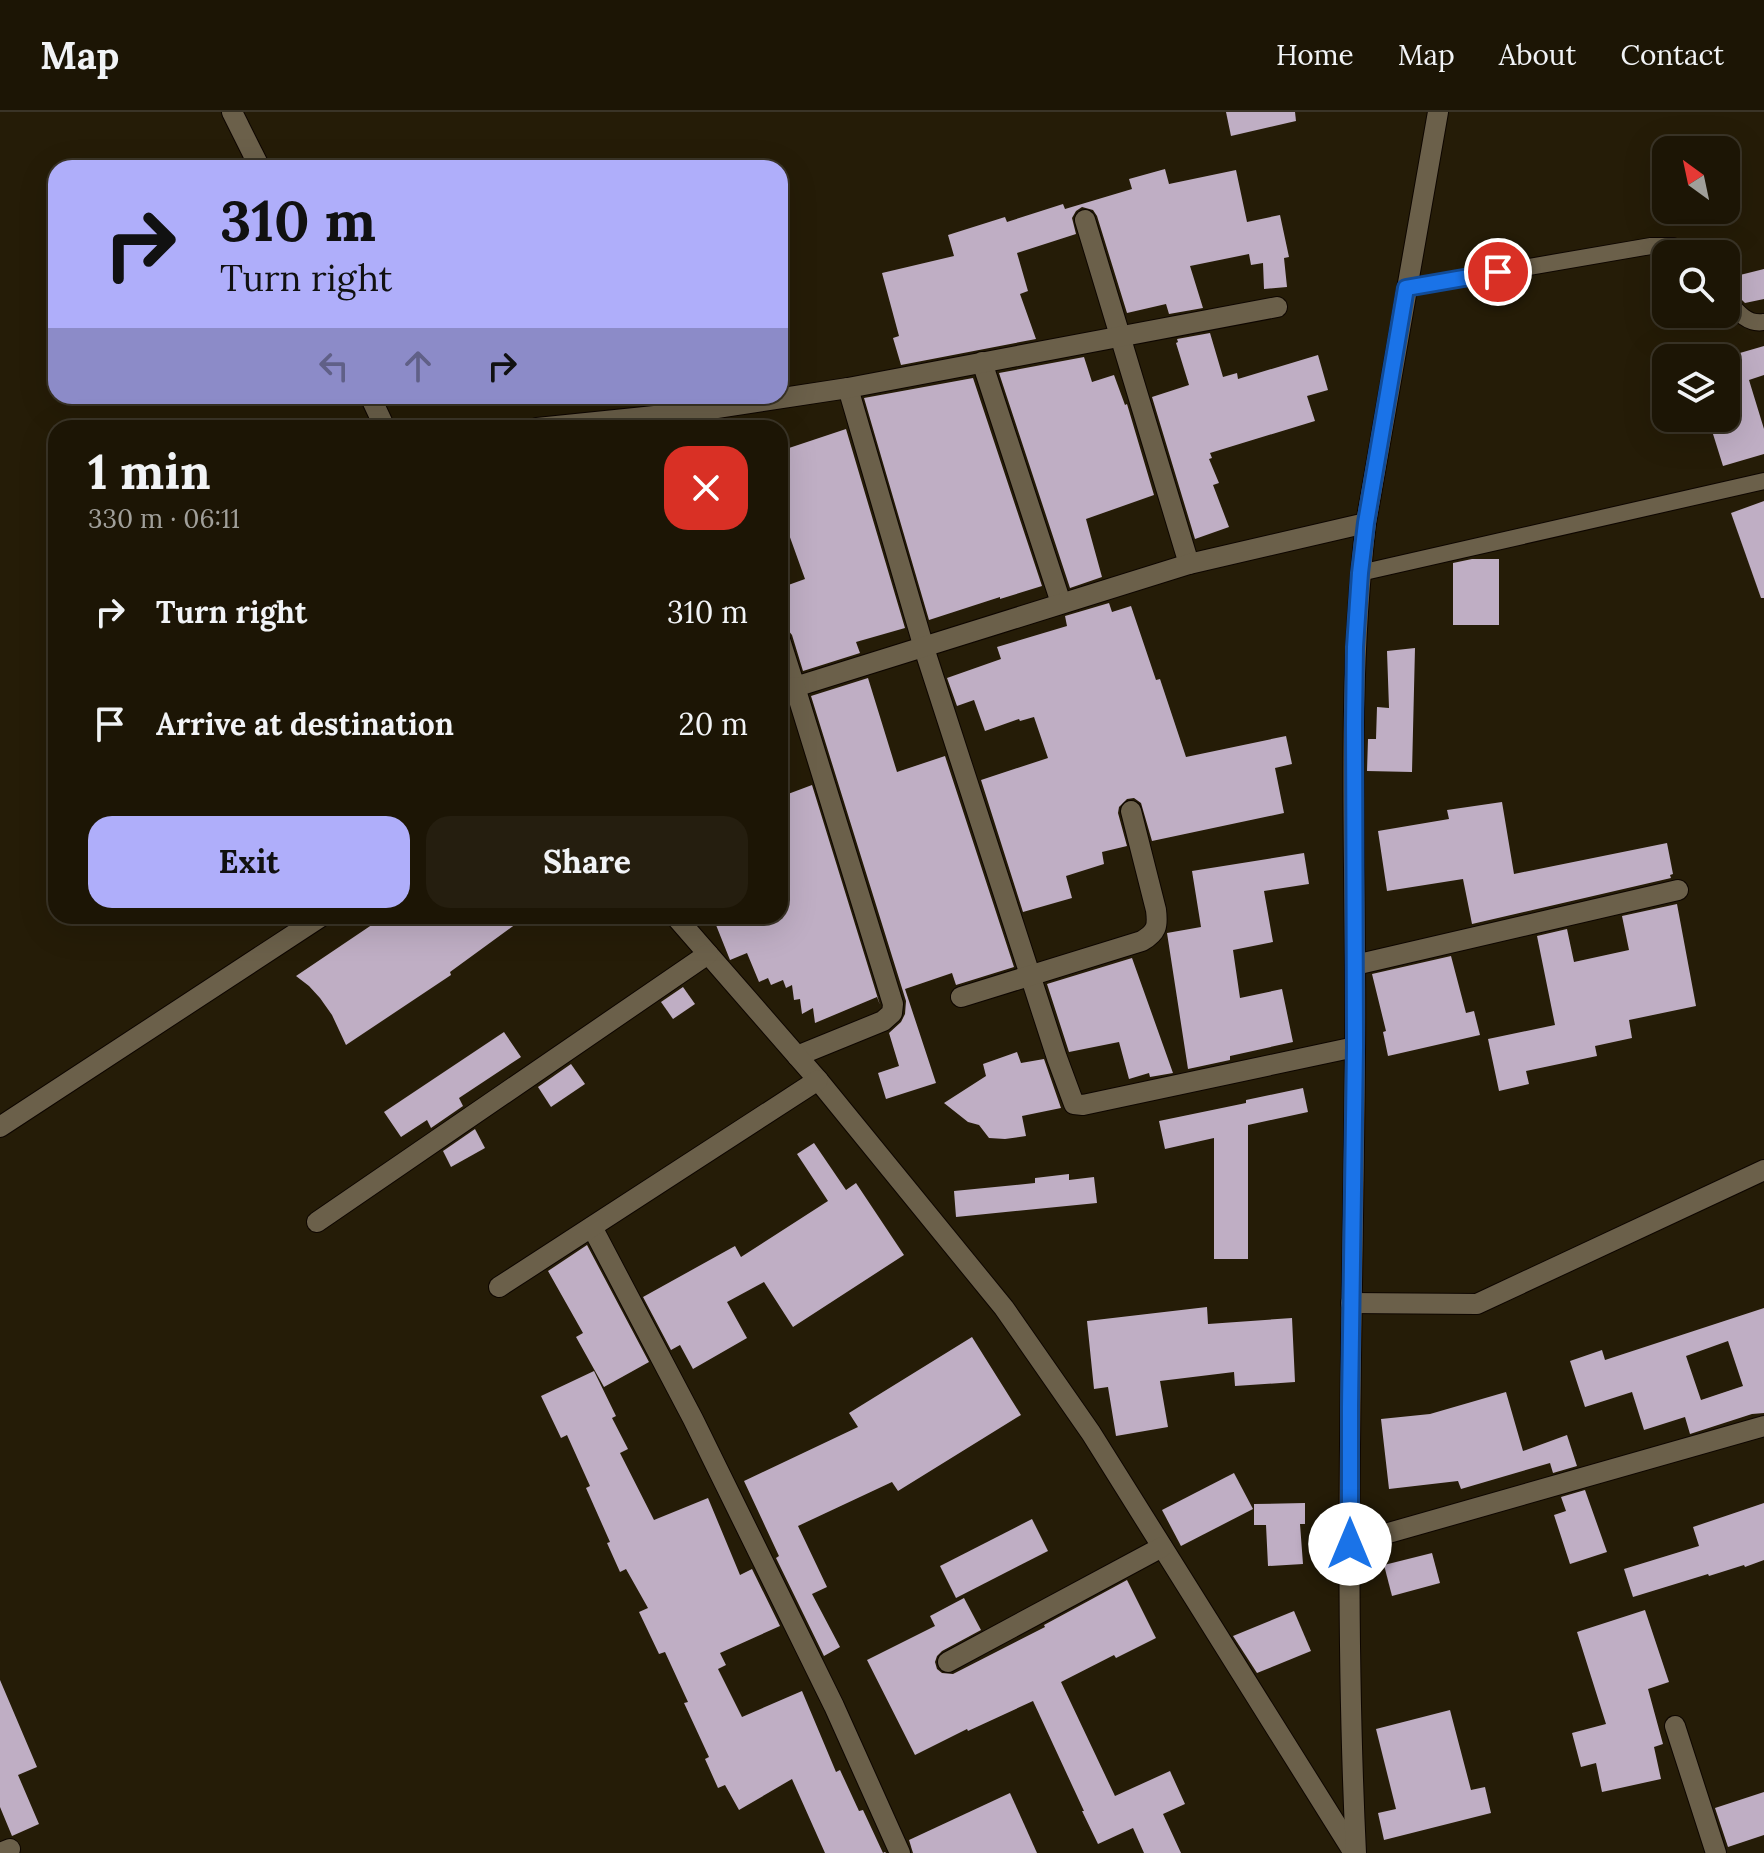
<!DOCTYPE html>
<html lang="en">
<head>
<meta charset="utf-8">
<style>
  :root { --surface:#1c1505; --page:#251e0f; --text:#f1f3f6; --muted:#a09f9a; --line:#3a3427; --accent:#afaefa }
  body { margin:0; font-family:Lora,serif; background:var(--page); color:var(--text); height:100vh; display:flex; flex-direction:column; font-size:30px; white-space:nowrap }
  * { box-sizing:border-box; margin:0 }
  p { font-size:26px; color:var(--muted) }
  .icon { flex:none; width:44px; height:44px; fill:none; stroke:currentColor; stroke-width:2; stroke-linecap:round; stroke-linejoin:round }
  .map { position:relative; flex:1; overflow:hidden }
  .panel { position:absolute; left:48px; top:308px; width:740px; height:504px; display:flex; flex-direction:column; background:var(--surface); border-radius:24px; box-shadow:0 8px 32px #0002,0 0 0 2px var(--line) }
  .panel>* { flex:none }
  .top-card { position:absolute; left:48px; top:48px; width:740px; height:244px; border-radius:24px; box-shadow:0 8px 32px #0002,0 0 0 2px var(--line); background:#afaefa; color:#111; overflow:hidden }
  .needle { width:52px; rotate:327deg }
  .tools { position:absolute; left:1652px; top:24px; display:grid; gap:16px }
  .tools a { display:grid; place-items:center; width:88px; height:88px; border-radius:16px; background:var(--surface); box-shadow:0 8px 32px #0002,0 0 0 2px var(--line); font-size:40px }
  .pin { position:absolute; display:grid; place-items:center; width:68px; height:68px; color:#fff; margin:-34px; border:4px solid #fff; border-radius:50%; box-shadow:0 2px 8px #0007 }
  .me { position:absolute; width:88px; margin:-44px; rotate:0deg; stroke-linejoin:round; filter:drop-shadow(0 0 6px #0008) }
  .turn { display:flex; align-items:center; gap:28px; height:168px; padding:0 40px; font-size:36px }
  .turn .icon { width:104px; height:104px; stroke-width:2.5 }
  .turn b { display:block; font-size:56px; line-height:68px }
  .lanes { display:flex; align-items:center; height:76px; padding:0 40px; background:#0003; justify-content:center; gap:40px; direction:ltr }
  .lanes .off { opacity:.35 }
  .round { display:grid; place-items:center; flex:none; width:84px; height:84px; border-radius:24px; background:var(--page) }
  .summary { display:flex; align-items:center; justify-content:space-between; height:136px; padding:0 40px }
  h1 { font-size:48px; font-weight:800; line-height:60px }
  .cta { display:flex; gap:16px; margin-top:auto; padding:16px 40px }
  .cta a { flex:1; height:92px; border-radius:24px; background:var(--accent); color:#111; font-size:32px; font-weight:800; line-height:92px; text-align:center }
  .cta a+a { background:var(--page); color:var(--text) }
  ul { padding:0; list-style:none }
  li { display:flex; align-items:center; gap:24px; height:112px; padding:0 40px }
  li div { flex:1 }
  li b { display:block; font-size:30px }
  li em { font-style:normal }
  header { display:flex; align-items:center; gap:48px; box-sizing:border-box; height:112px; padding:0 40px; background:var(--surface); border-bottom:2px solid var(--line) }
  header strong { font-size:38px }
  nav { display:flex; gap:44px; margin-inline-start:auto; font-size:28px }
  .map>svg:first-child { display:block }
</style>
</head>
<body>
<header>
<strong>Map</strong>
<nav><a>Home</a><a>Map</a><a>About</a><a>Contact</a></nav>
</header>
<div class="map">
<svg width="1764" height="1741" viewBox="0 0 1764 1741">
  <rect width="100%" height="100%" fill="#251c07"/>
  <g fill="#bfaec4" fill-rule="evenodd">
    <polygon points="1226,0 1295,0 1296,9 1231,24"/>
    <polygon points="1165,57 1169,72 1236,58 1247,110 1280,103 1289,145 1284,146 1287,175 1264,177 1263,151 1251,153 1249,142 1190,154 1203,196 1169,202 1166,192 1127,201 1097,104 1093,98 1082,95 1076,99 1072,106 1076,122 1017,141 1028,179 1020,182 1036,227 901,253 893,226 899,224 882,161 954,144 948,123 1005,105 1007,110 1063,92 1065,97 1132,77 1129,67"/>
    <polygon points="1764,157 1764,187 1745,191 1730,176 1728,166"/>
    <polygon points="1210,221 1223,265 1237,261 1238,267 1318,243 1328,278 1307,284 1315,309 1210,341 1212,346 1209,347 1219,371 1213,373 1229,415 1195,427 1152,285 1189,273 1176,231 1178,230 1177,227"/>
    <polygon points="1764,234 1764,263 1749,268 1764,317 1764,342 1723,354 1708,306 1726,306 1726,245"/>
    <polygon points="1084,245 1092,270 1114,263 1125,293 1127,292 1154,383 1086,407 1102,465 1070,476 999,261"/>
    <polygon points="973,266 1042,474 1000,487 1000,485 929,508 864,286"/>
    <polygon points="846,317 905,516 856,530 860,541 803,559 792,523 788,518 780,515 780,476 805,467 787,417 780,419 780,339"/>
    <polygon points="1764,389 1764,486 1761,486 1731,401"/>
    <polygon points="1472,447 1499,447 1499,513 1453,513 1453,451"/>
    <polygon points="1109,491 1112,500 1131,494 1156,568 1160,567 1186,645 1286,624 1292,652 1275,656 1284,701 1152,729 1141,691 1134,686 1127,687 1119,695 1118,701 1127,734 1102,740 1104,752 1066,764 1072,786 1023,800 981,668 1048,646 1034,605 1020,609 1019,607 985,619 974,588 957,594 947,566 1001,547 997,535 1067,514 1065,504"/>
    <polygon points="1415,536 1412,660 1367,659 1368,627 1376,627 1377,595 1389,596 1387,539"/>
    <polygon points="868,566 897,660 945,644 1014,855 956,873 952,861 905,877 936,971 886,987 878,961 899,954 889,921 901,910 905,902 906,889 811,584"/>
    <polygon points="812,673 880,893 877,885 815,911 813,896 802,902 800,887 794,888 792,873 786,876 783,868 771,873 768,866 759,870 747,841 730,848 716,813 737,804 780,804 780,685"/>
    <polygon points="1502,690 1514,762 1667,731 1673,762 1670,763 1671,766 1472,812 1463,767 1387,779 1378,719 1449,707 1447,698"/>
    <polygon points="1304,741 1309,772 1264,779 1273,830 1233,838 1240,886 1282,877 1293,930 1230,944 1230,948 1188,957 1167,821 1201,815 1192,759"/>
    <polygon points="1677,792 1696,894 1629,908 1632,926 1595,934 1597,944 1526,959 1529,972 1499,979 1488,927 1555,913 1537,824 1567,817 1574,850 1629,838 1622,804"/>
    <polygon points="385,804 527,804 450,860 451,863 346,933 332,903 320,886 309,874 296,864"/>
    <polygon points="1451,844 1466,901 1474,899 1480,923 1388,944 1383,920 1386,919 1372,862"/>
    <polygon points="1132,846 1173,961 1150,965 1149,961 1129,967 1119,930 1069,940 1047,872"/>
    <polygon points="683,875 695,892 673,907 661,890"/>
    <polygon points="504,920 521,945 459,986 463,994 431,1016 427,1008 401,1025 384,1000"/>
    <polygon points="1017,940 1021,951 1044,947 1061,996 1022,1004 1026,1024 1005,1027 989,1026 979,1013 968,1010 944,991 986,964 983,952"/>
    <polygon points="571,952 585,972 551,995 538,975"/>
    <polygon points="1303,976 1308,1000 1248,1013 1248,1147 1214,1147 1214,1026 1165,1037 1159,1009 1246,991 1246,988"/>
    <polygon points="475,1017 485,1036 451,1055 443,1039"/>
    <polygon points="814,1031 846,1078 856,1071 904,1143 793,1215 764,1170 727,1190 747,1226 693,1257 680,1233 671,1238 643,1185 735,1134 741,1145 828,1089 797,1042"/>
    <polygon points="1069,1062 1069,1068 1094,1065 1097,1091 956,1105 954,1079 1035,1071 1035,1066"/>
    <polygon points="587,1133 649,1250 604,1275 576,1225 583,1221 548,1159"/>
    <polygon points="1207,1195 1208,1212 1292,1206 1295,1270 1235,1274 1234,1260 1160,1269 1168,1315 1116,1324 1108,1275 1094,1277 1087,1209"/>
    <path d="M1764,1196V1301L1752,1302L1690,1322L1685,1305L1644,1318L1632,1280L1585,1295L1570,1249L1602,1238L1605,1248ZM1728,1229L1743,1274L1701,1288L1686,1244Z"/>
    <polygon points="972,1225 1021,1303 898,1379 892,1370 798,1414 827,1475 812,1482 840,1535 824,1544 776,1446 779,1444 744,1369 858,1315 849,1301"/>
    <polygon points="594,1259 616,1304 612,1306 628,1337 620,1341 654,1408 708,1386 740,1463 752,1457 780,1514 720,1541 726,1553 718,1557 742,1605 802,1579 836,1660 840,1658 859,1699 863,1698 883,1741 885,1740 886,1741 825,1741 792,1667 739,1698 725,1673 718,1676 705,1647 709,1645 684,1591 688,1590 665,1540 659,1542 639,1500 648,1496 626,1457 620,1460 607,1431 610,1430 586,1376 590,1374 567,1323 561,1326 541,1284"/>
    <polygon points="1506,1280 1523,1339 1567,1323 1577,1354 1553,1361 1550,1351 1461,1377 1458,1369 1389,1377 1381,1307 1430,1302"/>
    <polygon points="1234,1361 1253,1397 1181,1434 1162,1398"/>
    <polygon points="1585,1378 1607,1440 1570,1452 1554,1403 1566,1399 1561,1385"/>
    <polygon points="1305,1391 1305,1412 1300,1412 1303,1452 1268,1454 1266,1413 1254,1413 1254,1392"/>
    <polygon points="1764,1391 1764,1448 1745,1455 1744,1453 1709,1464 1708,1462 1633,1485 1624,1457 1699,1434 1693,1415"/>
    <polygon points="1032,1407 1048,1439 956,1486 940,1454"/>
    <polygon points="1432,1441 1440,1471 1392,1484 1384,1453"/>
    <polygon points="1127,1468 1156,1526 1116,1546 1114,1543 1061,1570 1115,1684 1170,1659 1185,1692 1163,1702 1181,1741 1144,1741 1133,1716 1098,1732 1082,1699 1084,1699 1033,1589 968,1619 967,1617 915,1643 867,1548 935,1514 930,1504 964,1486 981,1518 942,1539 937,1544 935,1550 937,1557 942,1561 953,1562 1045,1515 1044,1513"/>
    <polygon points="1645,1498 1669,1570 1648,1577 1663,1632 1654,1635 1661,1667 1602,1680 1596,1651 1581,1655 1572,1621 1606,1612 1577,1520"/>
    <polygon points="1294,1499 1311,1539 1257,1561 1233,1524"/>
    <polygon points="0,1568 37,1655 18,1663 39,1712 12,1724 0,1695"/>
    <polygon points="1450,1598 1471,1678 1485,1675 1491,1701 1384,1728 1378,1701 1396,1697 1376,1617"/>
    <polygon points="1764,1680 1764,1723 1728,1735 1715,1696"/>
    <polygon points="1010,1681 1037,1741 913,1741 909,1728"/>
  </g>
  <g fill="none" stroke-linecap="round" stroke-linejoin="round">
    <g stroke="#0e0600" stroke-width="18">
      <g id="service">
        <polyline points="1406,176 1651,134 1673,134 1688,142"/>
        <path d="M1726,186C1736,198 1746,213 1764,210"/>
        <polyline points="1360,461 1764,369"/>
      </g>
    </g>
    <g stroke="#0e0600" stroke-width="22">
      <g id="minor">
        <polyline points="232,0 260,56"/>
        <polyline points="1085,108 1189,452"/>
        <polyline points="982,250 1061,491"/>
        <polyline points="848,276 924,536 1057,946 1074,992 1083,993 1355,935"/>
        <polyline points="370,284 385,316"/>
        <polyline points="537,316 684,301 848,276 1277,195"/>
        <polyline points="780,528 795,575 1189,452 1366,411"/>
        <polyline points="780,580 795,575 893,892 892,901 883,909 797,944"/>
        <polyline points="675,804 818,968 1004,1196 1091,1321 1354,1741"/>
        <polyline points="1355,853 1678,778"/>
        <path d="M961,885L1142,829C1157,820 1158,814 1156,798L1131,699"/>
        <polyline points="0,1015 322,804"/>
        <polyline points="317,1110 708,842"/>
        <polyline points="592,1115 693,1307 834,1594 900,1741"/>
        <polyline points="499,1175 818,968"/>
        <polyline points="1351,1191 1477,1192 1764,1058"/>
        <polyline points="1350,1432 1764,1314"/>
        <polyline points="948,1550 1162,1435"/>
        <polyline points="1675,1614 1716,1741"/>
        <polyline points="0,1741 10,1737"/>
      </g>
    </g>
    <g stroke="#0e0600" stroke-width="22">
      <path id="secondary" d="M1356,1741C1343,1474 1353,1206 1355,939C1357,763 1345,586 1366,411L1438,0"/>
    </g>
    <use href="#service" stroke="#6b604a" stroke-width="16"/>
    <use href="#minor" stroke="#6b604a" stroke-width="20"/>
    <use href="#secondary" stroke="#6b604a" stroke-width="20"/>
  </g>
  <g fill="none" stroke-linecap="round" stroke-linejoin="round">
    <g stroke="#114b97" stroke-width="20">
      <polyline id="route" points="1350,1432 1350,1294 1355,935 1354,612 1355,535 1360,461 1366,411 1406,176 1498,160"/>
    </g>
    <use href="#route" stroke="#1a73e8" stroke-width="14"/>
  </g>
</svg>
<div class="tools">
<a><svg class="needle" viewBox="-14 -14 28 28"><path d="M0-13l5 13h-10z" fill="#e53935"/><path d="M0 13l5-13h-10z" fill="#a09f9a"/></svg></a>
<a><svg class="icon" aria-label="search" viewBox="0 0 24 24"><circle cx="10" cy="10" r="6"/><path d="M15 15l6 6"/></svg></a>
<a><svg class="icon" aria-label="layers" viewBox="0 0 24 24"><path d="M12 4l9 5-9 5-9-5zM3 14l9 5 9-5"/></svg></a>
</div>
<div class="pin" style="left:1498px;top:160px;background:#d93025"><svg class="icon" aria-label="arrive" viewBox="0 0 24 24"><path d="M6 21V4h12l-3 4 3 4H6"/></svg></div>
<svg class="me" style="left:1350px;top:1432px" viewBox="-20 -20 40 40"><circle r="19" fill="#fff"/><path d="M0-13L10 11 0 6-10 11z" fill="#1a73e8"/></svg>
<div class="top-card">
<div class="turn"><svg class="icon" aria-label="right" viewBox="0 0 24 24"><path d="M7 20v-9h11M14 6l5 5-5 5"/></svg><div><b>310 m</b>Turn right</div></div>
<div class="lanes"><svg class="icon off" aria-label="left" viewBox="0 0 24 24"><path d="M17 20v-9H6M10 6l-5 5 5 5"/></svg><svg class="icon off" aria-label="ahead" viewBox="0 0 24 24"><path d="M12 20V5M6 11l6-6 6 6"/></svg><svg class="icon" aria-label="right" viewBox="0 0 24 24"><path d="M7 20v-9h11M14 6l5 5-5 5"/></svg></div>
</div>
<section class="panel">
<div class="summary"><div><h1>1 min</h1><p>330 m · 06:11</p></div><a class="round" style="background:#d93025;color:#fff"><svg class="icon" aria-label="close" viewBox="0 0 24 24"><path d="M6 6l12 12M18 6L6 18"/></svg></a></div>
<ul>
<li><svg class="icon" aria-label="right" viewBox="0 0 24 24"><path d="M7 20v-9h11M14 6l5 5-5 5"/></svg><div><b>Turn right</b></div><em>310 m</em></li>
<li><svg class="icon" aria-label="arrive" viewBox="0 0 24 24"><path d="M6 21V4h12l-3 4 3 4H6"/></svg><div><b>Arrive at destination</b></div><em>20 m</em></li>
</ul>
<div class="cta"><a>Exit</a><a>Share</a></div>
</section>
</div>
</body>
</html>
